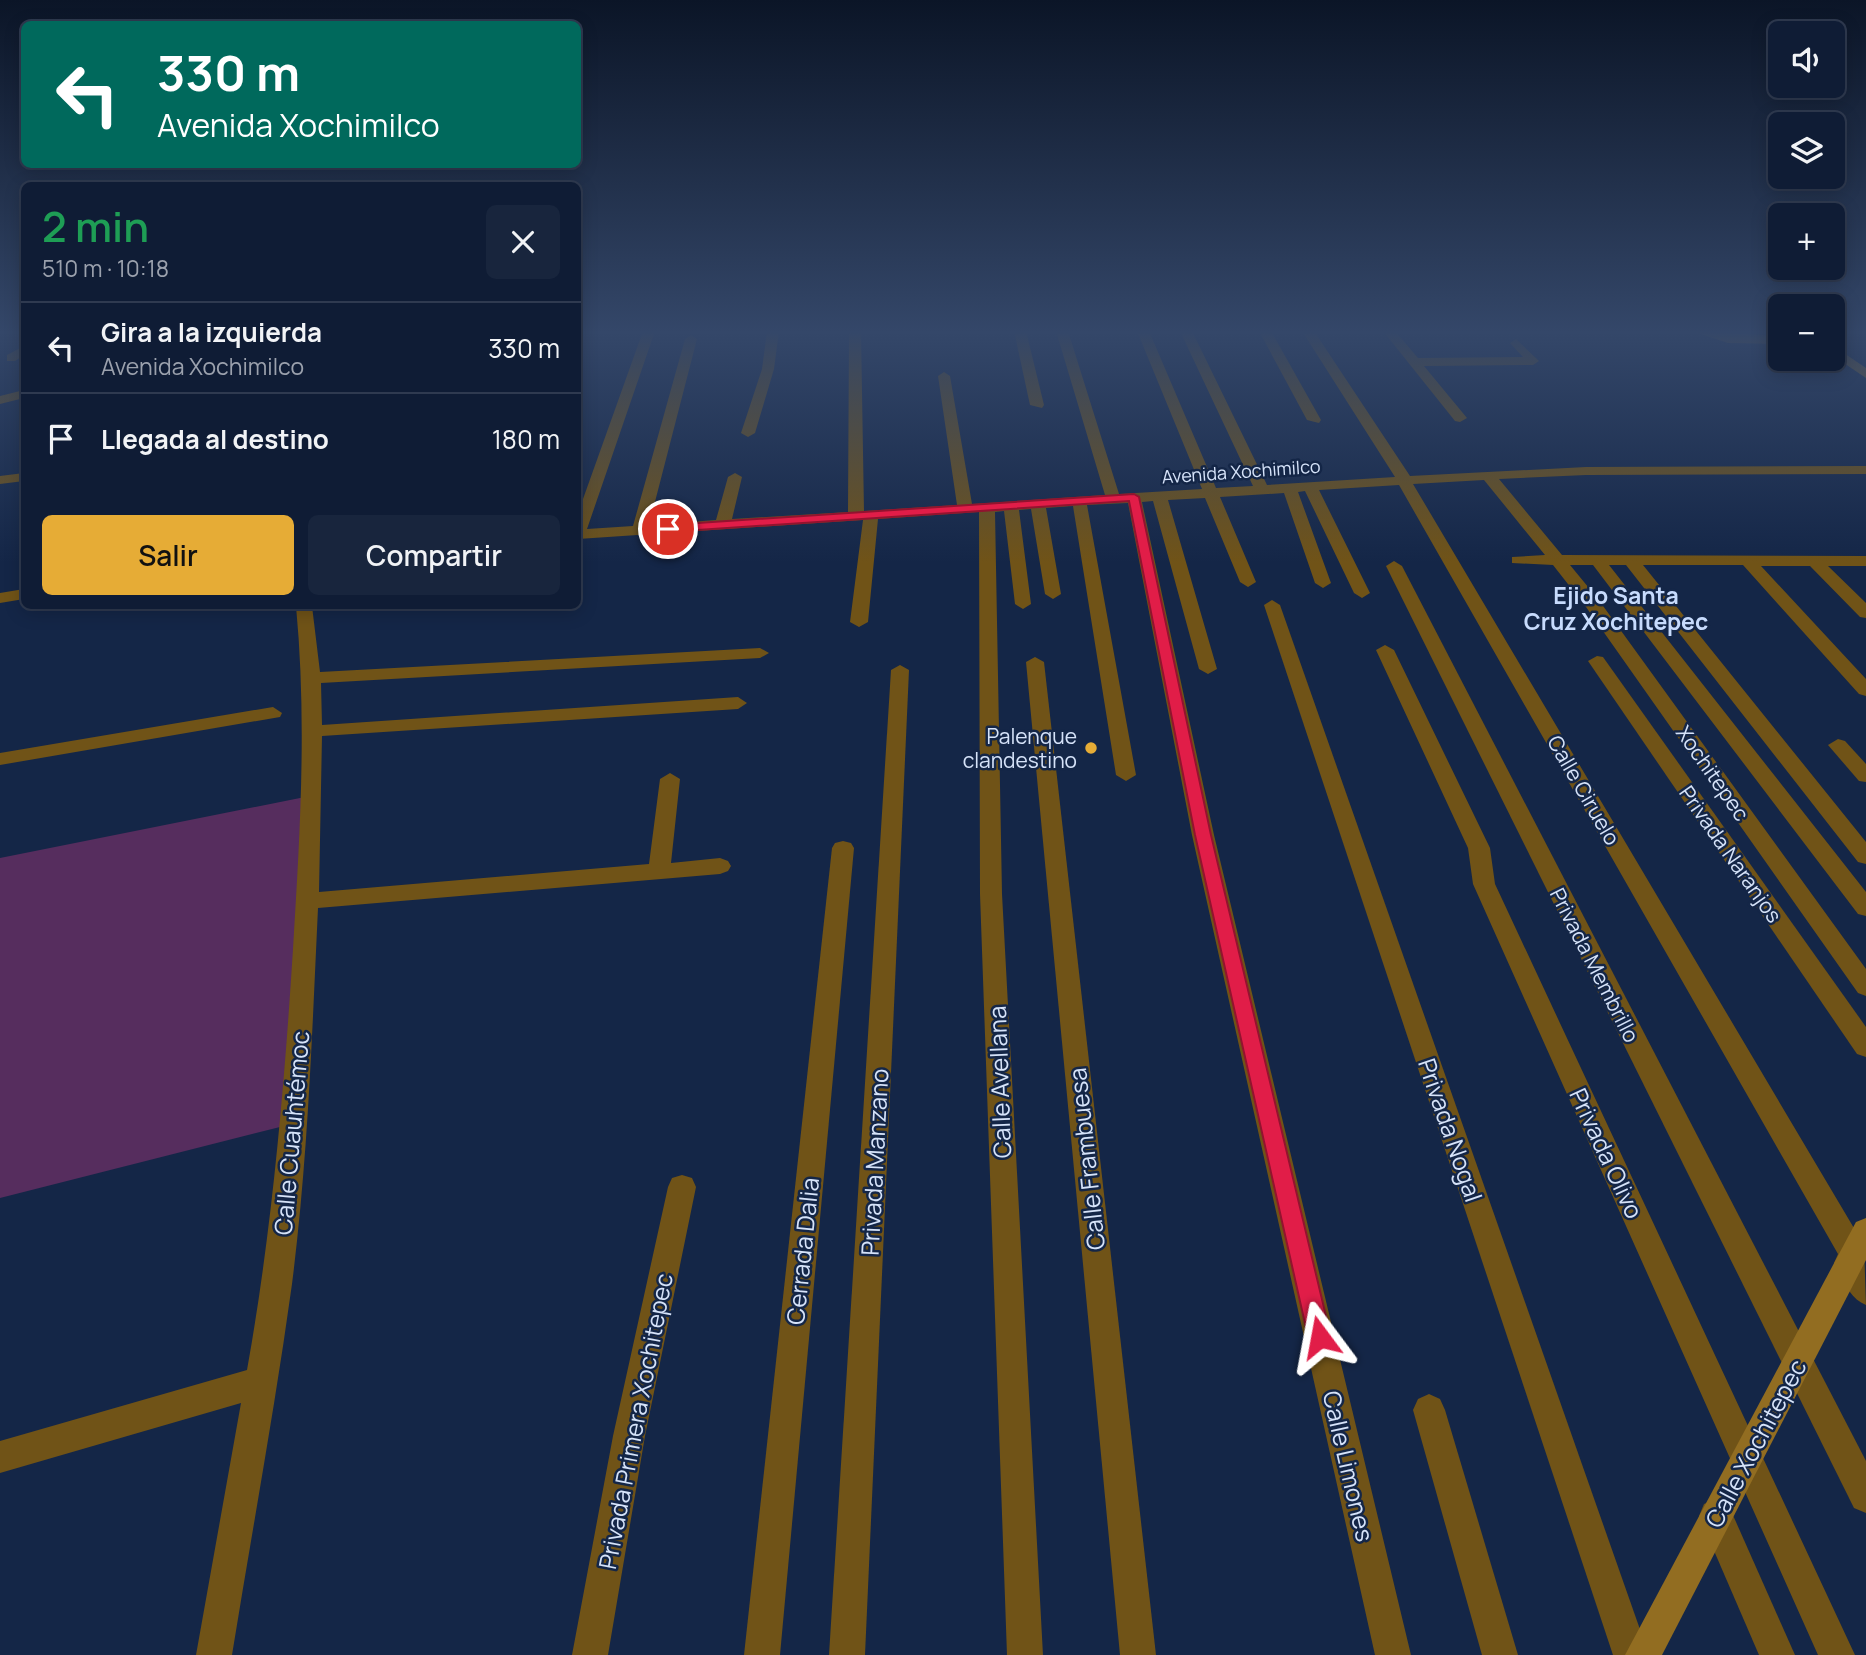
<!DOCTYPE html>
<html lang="es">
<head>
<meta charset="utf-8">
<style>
  :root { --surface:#0f1c35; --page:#18253d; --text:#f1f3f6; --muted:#9ba1ad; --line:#2f3a50; --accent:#e6ac36 }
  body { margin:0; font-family:Manrope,sans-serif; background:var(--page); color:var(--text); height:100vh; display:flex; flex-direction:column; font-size:26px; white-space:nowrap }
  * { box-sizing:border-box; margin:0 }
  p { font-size:23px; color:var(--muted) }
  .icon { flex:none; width:38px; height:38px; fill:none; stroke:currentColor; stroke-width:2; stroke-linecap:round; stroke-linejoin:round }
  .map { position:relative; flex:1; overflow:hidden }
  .details { position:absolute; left:21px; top:182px; width:560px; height:427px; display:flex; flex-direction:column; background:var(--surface); border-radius:10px; box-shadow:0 4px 18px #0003,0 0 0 2px var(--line) }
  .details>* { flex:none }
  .hud { position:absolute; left:21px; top:21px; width:560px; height:147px; border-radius:10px; box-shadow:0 4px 18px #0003,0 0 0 2px var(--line); background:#00695c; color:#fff; overflow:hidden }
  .controls { position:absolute; left:1768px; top:21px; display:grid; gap:14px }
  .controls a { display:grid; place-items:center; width:77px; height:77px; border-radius:10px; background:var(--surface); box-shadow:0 4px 18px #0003,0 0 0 2px var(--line); font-size:35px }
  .pin { position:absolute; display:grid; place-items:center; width:60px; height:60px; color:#fff; margin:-30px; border:4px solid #fff; border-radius:50%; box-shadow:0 2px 7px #0007 }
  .me { position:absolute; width:77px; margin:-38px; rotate:347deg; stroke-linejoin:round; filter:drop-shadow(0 0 5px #0008) }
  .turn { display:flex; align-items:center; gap:24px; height:147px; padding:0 21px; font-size:32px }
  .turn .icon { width:91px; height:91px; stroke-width:2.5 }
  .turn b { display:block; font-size:49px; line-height:60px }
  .round { display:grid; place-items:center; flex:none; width:74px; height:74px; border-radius:10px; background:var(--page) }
  .overview { display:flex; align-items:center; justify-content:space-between; height:119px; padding:0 21px }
  h1 { font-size:42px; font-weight:600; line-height:52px; color:#1e9e55 }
  .button { display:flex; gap:14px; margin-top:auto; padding:14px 21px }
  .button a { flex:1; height:80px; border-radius:10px; background:var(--accent); color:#111; font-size:28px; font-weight:600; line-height:80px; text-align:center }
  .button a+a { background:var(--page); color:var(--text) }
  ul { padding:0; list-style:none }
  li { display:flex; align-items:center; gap:21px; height:91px; padding:0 21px; border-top:2px solid var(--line) }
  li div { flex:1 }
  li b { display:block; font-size:26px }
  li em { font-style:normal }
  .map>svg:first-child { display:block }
</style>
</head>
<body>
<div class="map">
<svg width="1866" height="1655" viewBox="0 0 1866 1655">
  <rect width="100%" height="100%" fill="#142647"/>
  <polygon fill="#562d5e" points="310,796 288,1125 0,1198 0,858"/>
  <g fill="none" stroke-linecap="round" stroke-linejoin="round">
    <g fill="#705317" fill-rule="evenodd">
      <path d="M643,331H655L587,529L633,526L685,339L691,335L697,339L649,525L716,520L728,477L735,473L742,477L732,519L848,512L849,331H861L864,511L957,505L938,376L944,372L950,376L972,504L1105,495L1056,331H1068L1119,494L1202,489L1137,331H1149L1216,488L1253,486L1180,331H1192L1267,485L1395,477L1302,331H1314L1410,476L1586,467L1866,466V474L1586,475L1499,479L1562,555L1866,556V566H1828L1866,603V618L1860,617L1810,566H1761L1866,679V696L1859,694L1743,565H1643L1866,842V864L1858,862L1626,565H1609L1866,892V916L1858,914L1593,565H1570L1598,599L1866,969V996L1858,993L1586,607L1553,565L1512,563V557L1545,555L1484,480L1413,484L1864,1245L1866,1305C1850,1299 1842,1279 1834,1263L1838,1254L1399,485L1319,490L1370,593L1362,598L1354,593L1305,491L1298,492L1331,583L1323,588L1315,583L1284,493L1220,497L1256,582L1248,587L1240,582L1205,498L1168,500L1217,669L1208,674L1199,669L1153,501L1142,502L1214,835L1411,1655H1375L1192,835L1128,503L1087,505L1136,775L1126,781L1116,775L1073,506L1046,508L1061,594L1053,599L1045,594L1031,509L1019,510L1031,604L1023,609L1015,604L1004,511L995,512L1002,894L1043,1655H1007L980,894L979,512L878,519L868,622L859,627L850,622L863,520L578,539V513Z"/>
      <polygon points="767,331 779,331 774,369 755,433 748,437 741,433 762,369"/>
      <polygon points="1014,331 1026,331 1044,405 1042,408 1030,405"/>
      <polygon points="1259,331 1271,331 1321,420 1319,423 1307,420"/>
      <polygon points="1383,331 1395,331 1418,358 1523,357 1510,343 1516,339 1539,361 1533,365 1424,366 1467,418 1460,422 1455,421"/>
      <polygon points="24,346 24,355 15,361 7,361 7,355"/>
      <polygon points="24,390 24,398 0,404 0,396"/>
      <polygon points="24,473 24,481 0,484 0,476"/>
      <polygon points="1394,561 1402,566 1866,1461 1866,1513 1854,1508 1386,566"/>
      <polygon points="24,589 24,599 0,603 0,593"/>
      <polygon points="1272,600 1280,605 1649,1655 1613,1655 1264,605"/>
      <path d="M296,606H312L320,672L760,648L769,653L760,658L321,683L322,725L738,697L747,703L738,709L322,736L319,892L649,864L660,779L670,773L680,779L671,863L720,858L728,861L731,866L728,871L720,874L318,908C312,1034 308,1159 292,1284C275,1408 252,1531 232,1655H196L241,1403L0,1473V1441L247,1370C272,1230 284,1091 293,949C300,834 307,721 296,606Z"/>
      <polygon points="1385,645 1394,650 1490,848 1495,884 1855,1655 1818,1655 1473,884 1468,848 1376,650"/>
      <polygon points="1597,656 1603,657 1866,1027 1866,1057 1857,1054 1588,661"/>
      <polygon points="1035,657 1044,662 1156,1655 1120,1655 1026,662"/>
      <polygon points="900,665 909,670 865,1655 829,1655 891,670"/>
      <polygon points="273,707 282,713 280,717 0,765 0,753"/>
      <polygon points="1838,739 1845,741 1866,764 1866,782 1859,781 1828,745"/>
      <polygon points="843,841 851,843 854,848 780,1655 744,1655 832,848 835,843"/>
      <polygon points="682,1175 692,1178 696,1187 645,1436 608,1655 572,1655 613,1436 668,1187 672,1178"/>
      <polygon points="1429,1394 1440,1399 1445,1410 1518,1655 1482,1655 1413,1410 1418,1399"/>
      <polygon points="1716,1499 1728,1504 1795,1655 1759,1655 1699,1516 1704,1504"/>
    </g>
    <g fill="#926d21" fill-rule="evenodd">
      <polygon points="1692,331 1780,336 1780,344 1728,343"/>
      <polygon points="1832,345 1866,368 1866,378 1832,355"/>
      <polygon points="1866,1218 1866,1260 1662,1655 1625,1655 1856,1222"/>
    </g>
  </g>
  <linearGradient id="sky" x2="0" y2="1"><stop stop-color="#0b1527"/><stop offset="0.59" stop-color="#344769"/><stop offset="1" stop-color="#344769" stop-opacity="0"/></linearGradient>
  <rect width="1866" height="563" fill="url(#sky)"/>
  <polygon fill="#e11d48" stroke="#92132f" stroke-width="2" points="1134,494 1139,497 1211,835 1331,1337 1328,1345 1320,1349 1311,1345 1308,1337 1195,835 1129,501 668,532 662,529 668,525"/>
  <circle fill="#e6ac36" stroke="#142647" stroke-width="2.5" cx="1091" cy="748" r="7"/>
  <g text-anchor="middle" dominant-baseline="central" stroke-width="5" stroke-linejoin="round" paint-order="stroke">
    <g font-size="18" fill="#d6e3f9" stroke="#142647">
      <text transform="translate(1241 471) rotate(-4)">Avenida Xochimilco</text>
    </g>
    <g font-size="21" fill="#d6e3f9" stroke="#142647" text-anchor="end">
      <text x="1077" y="736">Palenque<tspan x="1077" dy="24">clandestino</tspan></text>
    </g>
    <g font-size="21" fill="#d6e3f9" stroke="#142647">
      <text transform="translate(1713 773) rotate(55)">Xochitepec</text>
      <text transform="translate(1584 790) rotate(60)">Calle Ciruelo</text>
      <text transform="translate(1731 854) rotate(55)">Privada Naranjos</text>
      <text transform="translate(1595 965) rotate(63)">Privada Membrillo</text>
    </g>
    <g font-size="23" font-weight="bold" fill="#c7dbfd" stroke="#142647">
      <text x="1616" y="595">Ejido Santa<tspan x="1616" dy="26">Cruz Xochitepec</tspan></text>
    </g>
    <g font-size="24" fill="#d6e3f9" stroke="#142647">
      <text transform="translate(999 1082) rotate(-92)">Calle Avellana</text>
      <text transform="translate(1451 1130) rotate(71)">Privada Nogal</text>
      <text transform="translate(291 1133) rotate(-85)">Calle Cuauhtémoc</text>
      <text transform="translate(1607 1153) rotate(65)">Privada Olivo</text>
      <text transform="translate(1086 1159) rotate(-96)">Calle Frambuesa</text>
      <text transform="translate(874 1162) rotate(-87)">Privada Manzano</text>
      <text transform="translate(802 1251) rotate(-84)">Cerrada Dalia</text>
      <text transform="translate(635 1421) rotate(-79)">Privada Primera Xochitepec</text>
      <text transform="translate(1755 1443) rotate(-62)">Calle Xochitepec</text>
      <text transform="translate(1349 1466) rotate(77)">Calle Limones</text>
    </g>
  </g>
</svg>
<div class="controls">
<a><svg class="icon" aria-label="sound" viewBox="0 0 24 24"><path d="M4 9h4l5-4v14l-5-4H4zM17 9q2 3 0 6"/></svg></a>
<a><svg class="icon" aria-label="layers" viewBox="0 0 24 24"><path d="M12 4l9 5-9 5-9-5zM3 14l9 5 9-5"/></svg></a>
<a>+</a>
<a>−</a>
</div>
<div class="pin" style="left:668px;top:529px;background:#d93025"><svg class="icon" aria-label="arrive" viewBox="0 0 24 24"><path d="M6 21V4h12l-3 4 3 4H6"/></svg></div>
<svg class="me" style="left:1320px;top:1337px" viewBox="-20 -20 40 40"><path d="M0-17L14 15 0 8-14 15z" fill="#e11d48" stroke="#fff" stroke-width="4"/></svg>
<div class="hud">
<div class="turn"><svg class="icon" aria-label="left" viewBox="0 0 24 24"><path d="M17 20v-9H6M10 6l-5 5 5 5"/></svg><div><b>330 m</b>Avenida Xochimilco</div></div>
</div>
<section class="details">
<div class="overview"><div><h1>2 min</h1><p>510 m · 10:18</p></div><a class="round"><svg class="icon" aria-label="close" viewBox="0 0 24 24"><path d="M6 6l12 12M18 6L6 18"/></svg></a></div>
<ul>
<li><svg class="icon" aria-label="left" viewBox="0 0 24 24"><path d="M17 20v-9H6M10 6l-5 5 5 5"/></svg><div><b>Gira a la izquierda</b><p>Avenida Xochimilco</p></div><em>330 m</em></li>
<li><svg class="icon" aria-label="arrive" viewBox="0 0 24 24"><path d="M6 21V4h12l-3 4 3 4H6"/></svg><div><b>Llegada al destino</b></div><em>180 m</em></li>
</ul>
<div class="button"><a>Salir</a><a>Compartir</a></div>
</section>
</div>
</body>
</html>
